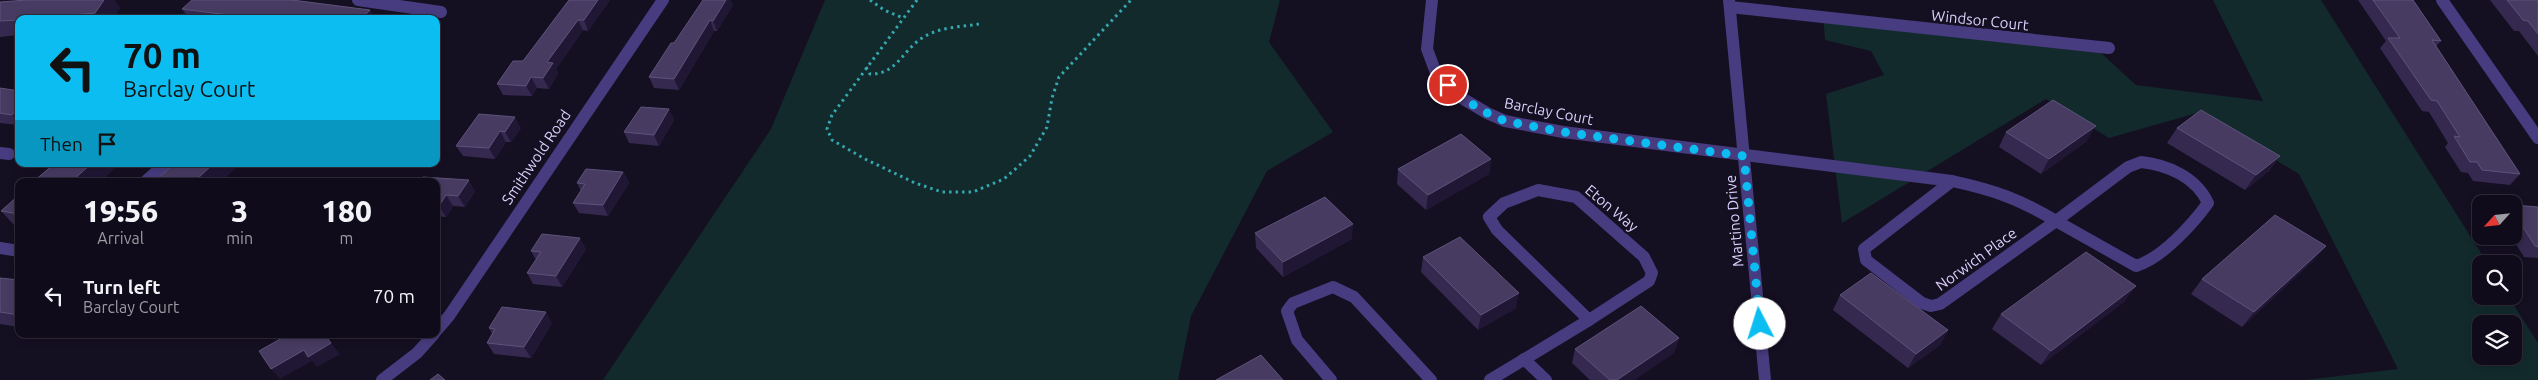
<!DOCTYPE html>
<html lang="en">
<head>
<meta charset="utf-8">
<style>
  :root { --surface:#100b1a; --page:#191423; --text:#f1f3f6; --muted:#9c9ba2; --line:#302b39 }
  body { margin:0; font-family:Ubuntu,sans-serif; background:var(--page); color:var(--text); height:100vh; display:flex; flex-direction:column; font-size:19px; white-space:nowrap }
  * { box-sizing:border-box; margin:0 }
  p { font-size:16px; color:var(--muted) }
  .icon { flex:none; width:28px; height:28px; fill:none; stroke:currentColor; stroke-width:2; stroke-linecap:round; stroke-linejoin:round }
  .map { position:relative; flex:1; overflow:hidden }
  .sheet { position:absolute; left:15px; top:178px; width:425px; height:160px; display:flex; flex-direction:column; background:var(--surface); border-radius:10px; box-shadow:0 2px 8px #0003,0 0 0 1px var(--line) }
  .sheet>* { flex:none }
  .top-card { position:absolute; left:15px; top:15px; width:425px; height:152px; border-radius:10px; box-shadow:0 2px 8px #0003,0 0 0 1px var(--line); background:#0bbdf0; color:#111; overflow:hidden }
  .needle { width:32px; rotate:243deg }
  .controls { position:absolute; left:2472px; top:195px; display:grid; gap:10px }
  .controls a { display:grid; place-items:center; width:50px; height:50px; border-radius:10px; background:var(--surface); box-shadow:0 2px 8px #0003,0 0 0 1px var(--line); font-size:25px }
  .pin { position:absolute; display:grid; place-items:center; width:42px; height:42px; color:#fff; margin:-21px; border:2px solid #fff; border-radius:50%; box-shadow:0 1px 5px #0007 }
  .me { position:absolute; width:55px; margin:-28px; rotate:355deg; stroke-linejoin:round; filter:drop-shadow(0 0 4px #0008) }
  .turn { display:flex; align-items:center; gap:18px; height:105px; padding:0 25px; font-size:22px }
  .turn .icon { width:65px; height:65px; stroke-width:2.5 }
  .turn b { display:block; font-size:35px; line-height:42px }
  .then { display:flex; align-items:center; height:48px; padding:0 25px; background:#0003; gap:10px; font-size:19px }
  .eta { display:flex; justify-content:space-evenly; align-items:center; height:85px; text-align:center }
  .eta b { font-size:30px; font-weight:800; line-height:35px }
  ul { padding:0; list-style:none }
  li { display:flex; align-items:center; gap:15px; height:65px; padding:0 25px }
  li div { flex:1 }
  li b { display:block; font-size:19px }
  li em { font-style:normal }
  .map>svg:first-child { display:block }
</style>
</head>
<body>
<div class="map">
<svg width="2538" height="380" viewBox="0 0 2538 380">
  <rect width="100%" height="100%" fill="#150f22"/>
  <g fill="#122a2c" fill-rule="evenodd">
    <polygon points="825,0 1280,0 1269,42 1333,132 1267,171 1191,316 1178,380 603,380 771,129"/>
    <path d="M2213,0H2321L2488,264H2481V296H2508L2538,343V380H2305L2398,369L2299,174L2197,113L2109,138L2046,99L1842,223L1826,94L1884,75L1871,51L1825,40L1823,14L2089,42L2136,85L2263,101ZM2481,324H2514V356H2481Z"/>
  </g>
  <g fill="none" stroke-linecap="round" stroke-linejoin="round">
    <g stroke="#34a7af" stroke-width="3" stroke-dasharray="2.5 4" stroke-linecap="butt">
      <polyline points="870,0 884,10 903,18"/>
      <polyline points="917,0 832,115 827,129 832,140 865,159 915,183 942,192 973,192 1004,179 1030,156 1047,127 1052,98 1059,77 1131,0"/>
      <path d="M866,67L870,74C896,75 903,50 922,38C939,27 960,27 979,24"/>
    </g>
    <g stroke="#473c7f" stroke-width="12">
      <polyline points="358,0 441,12"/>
      <polyline points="1432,0 1427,49 1436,73 1460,97 1487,113 1505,121 1563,132 1952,181"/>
      <polyline points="1729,0 1765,380"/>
      <polyline points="2442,0 2538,138"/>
      <polyline points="1730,7 2109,48"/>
      <polyline points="0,153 9,154"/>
      <path d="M2141,162C2168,165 2196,177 2208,203C2192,225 2162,258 2136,266L2056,221L2128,167Z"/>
      <polyline points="146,181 165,164"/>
      <path d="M1952,181C1994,190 2019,199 2056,221L1940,304L1931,306L1922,303L1866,260L1864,249Z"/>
      <polygon points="1538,190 1576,197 1644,257 1652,273 1649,281 1589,320 1497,230 1489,217 1504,203"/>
      <polyline points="0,248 19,251"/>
      <polyline points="436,331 449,316 663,0"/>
      <polyline points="1524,359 1546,380"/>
      <polyline points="382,380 417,353 434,334"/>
      <polyline points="1331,380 1297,340 1287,311 1293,303 1333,287 1354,297 1431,380"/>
      <polyline points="1490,380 1589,320"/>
    </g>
  </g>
  <g fill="#35294f">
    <polygon points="27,0 114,0 120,8 112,19 19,19 19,35 0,37 0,2"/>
    <polygon points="569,0 610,0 588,31 583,30 556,69 558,73 549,89 537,88 532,96 503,95 497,84 523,61"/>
    <polygon points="2358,0 2413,0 2441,41 2436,46 2520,174 2510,185 2473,181 2468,173 2461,172 2445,147 2448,143 2429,112 2422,111 2380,48 2386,41"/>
    <polygon points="2490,0 2538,0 2538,56 2519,31 2514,31"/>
    <polygon points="733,5 717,31 714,31 679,90 654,88 649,77 674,43"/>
    <polygon points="182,9 370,10 375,19 189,19"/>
    <polygon points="0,88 19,91 19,125 0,123"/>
    <polygon points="669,109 674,120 659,146 629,143 624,132"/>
    <polygon points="479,114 521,128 511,142 506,142 495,159 463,156 456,146"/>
    <polygon points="2177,128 2280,156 2269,171 2245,190 2167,143"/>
    <polygon points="2006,132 2087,141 2041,174 1999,147"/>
    <polygon points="1491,159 1489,174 1426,210 1397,184 1398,169"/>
    <polygon points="623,172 629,183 608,216 579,213 573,203 581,191 577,183"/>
    <polygon points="436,181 475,191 465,207 453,206 446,217 436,216"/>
    <polygon points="19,195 19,226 15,226 1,211"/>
    <polygon points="2514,205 2538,207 2538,258 2524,257 2511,236 2514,236"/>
    <polygon points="1255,233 1352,239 1283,277 1256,248"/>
    <polygon points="586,249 562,287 533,284 527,273 536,260 531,251"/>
    <polygon points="1423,257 1516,308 1478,330 1421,272"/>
    <polygon points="2314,260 2242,327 2191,294 2202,279"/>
    <polygon points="0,278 19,280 19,327 0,324"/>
    <polygon points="1840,295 1948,330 1940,345 1908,368 1833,310"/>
    <polygon points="2125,301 2041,365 1992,329 2001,314"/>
    <polygon points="552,323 531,358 494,354 487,343 492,334 489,328"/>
    <polygon points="1679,338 1674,353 1634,380 1590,380 1572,363 1575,349"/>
  </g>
  <g fill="#201735">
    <polygon points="104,0 114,0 120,8 112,19 100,19 95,13"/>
    <polygon points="598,0 610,0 588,31 584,20"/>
    <polygon points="726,0 731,0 733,5 717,31 713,21"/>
    <polygon points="370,10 375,19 361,19"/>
    <polygon points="578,20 583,30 556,69 558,73 549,89 543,78 547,62"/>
    <polygon points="710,20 714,31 679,90 674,79"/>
    <polygon points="531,77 537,88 532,96 526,86"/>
    <polygon points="19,109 19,122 12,115"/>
    <polygon points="669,109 674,120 659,146 654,135"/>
    <polygon points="515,117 521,128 511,142 505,132"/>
    <polygon points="2096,126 2087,141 2041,174 2049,159"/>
    <polygon points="500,131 506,142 495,159 489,148"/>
    <polygon points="2280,156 2269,171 2245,190 2256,175"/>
    <polygon points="1491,159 1489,174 1426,210 1428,195"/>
    <polygon points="91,164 120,164 101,181 72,181"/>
    <polygon points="213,164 240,164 222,181 195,181"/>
    <polygon points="623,172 629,183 608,216 603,205"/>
    <polygon points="469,180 475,191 465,207 458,196"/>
    <polygon points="446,195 453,206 446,217 439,206"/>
    <polygon points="1353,224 1352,239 1283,277 1283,262"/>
    <polygon points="580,238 586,249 562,287 556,276"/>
    <polygon points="2326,246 2314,260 2242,327 2254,312"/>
    <polygon points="2136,286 2125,301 2041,365 2051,351"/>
    <polygon points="1519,293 1516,308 1478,330 1481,315"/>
    <polygon points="546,312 552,323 531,358 524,347"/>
    <polygon points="1948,330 1940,345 1908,368 1916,354"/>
    <polygon points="324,334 340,354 317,367 312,361 280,379 271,369 304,350"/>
    <polygon points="1679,338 1674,353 1634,380 1617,380"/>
  </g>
  <g fill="#473b62" stroke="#5e537a">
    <polygon points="27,0 104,0 95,13 28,19 19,19 19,20 0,21 0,2"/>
    <polygon points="192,0 292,0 370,10 361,19 260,19 182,9"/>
    <polygon points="569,0 598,0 584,20 578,20 547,62 553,63 543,78 531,77 526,86 497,84 513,61 523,61"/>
    <polygon points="703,0 726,0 713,21 710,20 674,79 649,77 671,43 674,43"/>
    <polygon points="2373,0 2413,0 2441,41 2432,40 2520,174 2482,170 2477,162 2470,162 2454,136 2460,137 2437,101 2431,100 2388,38 2400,38"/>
    <polygon points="2507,0 2538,0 2538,34 2528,21 2523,20"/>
    <polygon points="0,88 19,91 19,109 12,115 0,113"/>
    <polygon points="2053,100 2096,126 2049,159 2006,132"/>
    <polygon points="641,107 669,109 654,135 624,132"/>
    <polygon points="2201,110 2280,156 2256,175 2177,128"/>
    <polygon points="479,114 515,117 505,132 500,131 489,148 456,146"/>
    <polygon points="1461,134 1491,159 1428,195 1398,169"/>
    <polygon points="54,164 91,164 72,181 34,181"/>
    <polygon points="174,164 213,164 195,181 155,181"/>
    <polygon points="586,169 623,172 603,205 573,203 585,184 577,183"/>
    <polygon points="423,177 469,180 458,196 446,195 439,206 436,206 436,181 420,181"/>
    <polygon points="19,195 19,214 1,211"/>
    <polygon points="1325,197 1353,224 1283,262 1255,233"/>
    <polygon points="2514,205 2538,207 2538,247 2535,246 2514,213"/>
    <polygon points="2275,215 2326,246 2254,312 2202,279"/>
    <polygon points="542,234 580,238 556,276 527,273 541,252 531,251"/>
    <polygon points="1460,237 1519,293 1481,315 1423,257"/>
    <polygon points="2086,252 2136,286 2051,351 2001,314"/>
    <polygon points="1871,273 1948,330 1916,354 1840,295"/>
    <polygon points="0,278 19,280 19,315 0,312"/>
    <polygon points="1641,306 1679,338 1617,380 1610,380 1575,349"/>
    <polygon points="502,307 546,312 524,347 487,343 495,329 489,328"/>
    <polygon points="289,334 324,334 331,343 308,357 304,350 271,369 259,351"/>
    <polygon points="1261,355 1283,380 1216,380"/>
    <polygon points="438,374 445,380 430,380"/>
  </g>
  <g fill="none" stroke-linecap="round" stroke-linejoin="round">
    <polyline stroke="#0bbdf0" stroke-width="9" stroke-dasharray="0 16.2" points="1448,85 1460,97 1487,113 1505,121 1563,132 1744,156 1760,324"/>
  </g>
  <g text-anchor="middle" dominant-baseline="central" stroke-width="5" stroke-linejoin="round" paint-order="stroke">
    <g font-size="15" fill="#dcd2fd" stroke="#150f22">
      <text transform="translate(1980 20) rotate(6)">Windsor Court</text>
      <text transform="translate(1549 111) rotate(11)">Barclay Court</text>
      <text transform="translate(536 157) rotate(-56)">Smithwold Road</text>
      <text transform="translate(1612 208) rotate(40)">Eton Way</text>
      <text transform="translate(1734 221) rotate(-95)">Martino Drive</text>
      <text transform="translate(1976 259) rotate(-36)">Norwich Place</text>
    </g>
  </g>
</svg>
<div class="controls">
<a><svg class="needle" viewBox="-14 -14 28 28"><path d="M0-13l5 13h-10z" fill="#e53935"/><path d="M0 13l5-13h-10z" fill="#9c9ba2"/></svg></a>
<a><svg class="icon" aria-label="search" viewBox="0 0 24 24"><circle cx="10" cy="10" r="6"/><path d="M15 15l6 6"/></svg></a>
<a><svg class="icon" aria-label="layers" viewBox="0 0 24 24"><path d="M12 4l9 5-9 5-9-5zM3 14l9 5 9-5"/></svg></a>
</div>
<div class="pin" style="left:1448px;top:85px;background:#d93025"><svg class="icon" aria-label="arrive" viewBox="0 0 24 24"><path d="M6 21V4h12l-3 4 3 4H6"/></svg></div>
<svg class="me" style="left:1760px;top:324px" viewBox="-20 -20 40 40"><circle r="19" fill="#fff"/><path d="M0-13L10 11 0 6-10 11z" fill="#0bbdf0"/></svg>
<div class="top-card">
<div class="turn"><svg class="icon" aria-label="left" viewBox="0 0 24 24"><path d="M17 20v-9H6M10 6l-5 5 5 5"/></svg><div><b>70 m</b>Barclay Court</div></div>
<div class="then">Then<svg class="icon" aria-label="arrive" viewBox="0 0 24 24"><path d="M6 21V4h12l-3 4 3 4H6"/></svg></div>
</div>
<section class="sheet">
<div class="eta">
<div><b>19:56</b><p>Arrival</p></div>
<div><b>3</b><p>min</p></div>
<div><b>180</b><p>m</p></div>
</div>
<ul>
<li><svg class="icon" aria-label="left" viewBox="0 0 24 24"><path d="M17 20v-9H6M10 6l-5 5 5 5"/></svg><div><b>Turn left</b><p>Barclay Court</p></div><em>70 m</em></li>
</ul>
</section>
</div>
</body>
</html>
